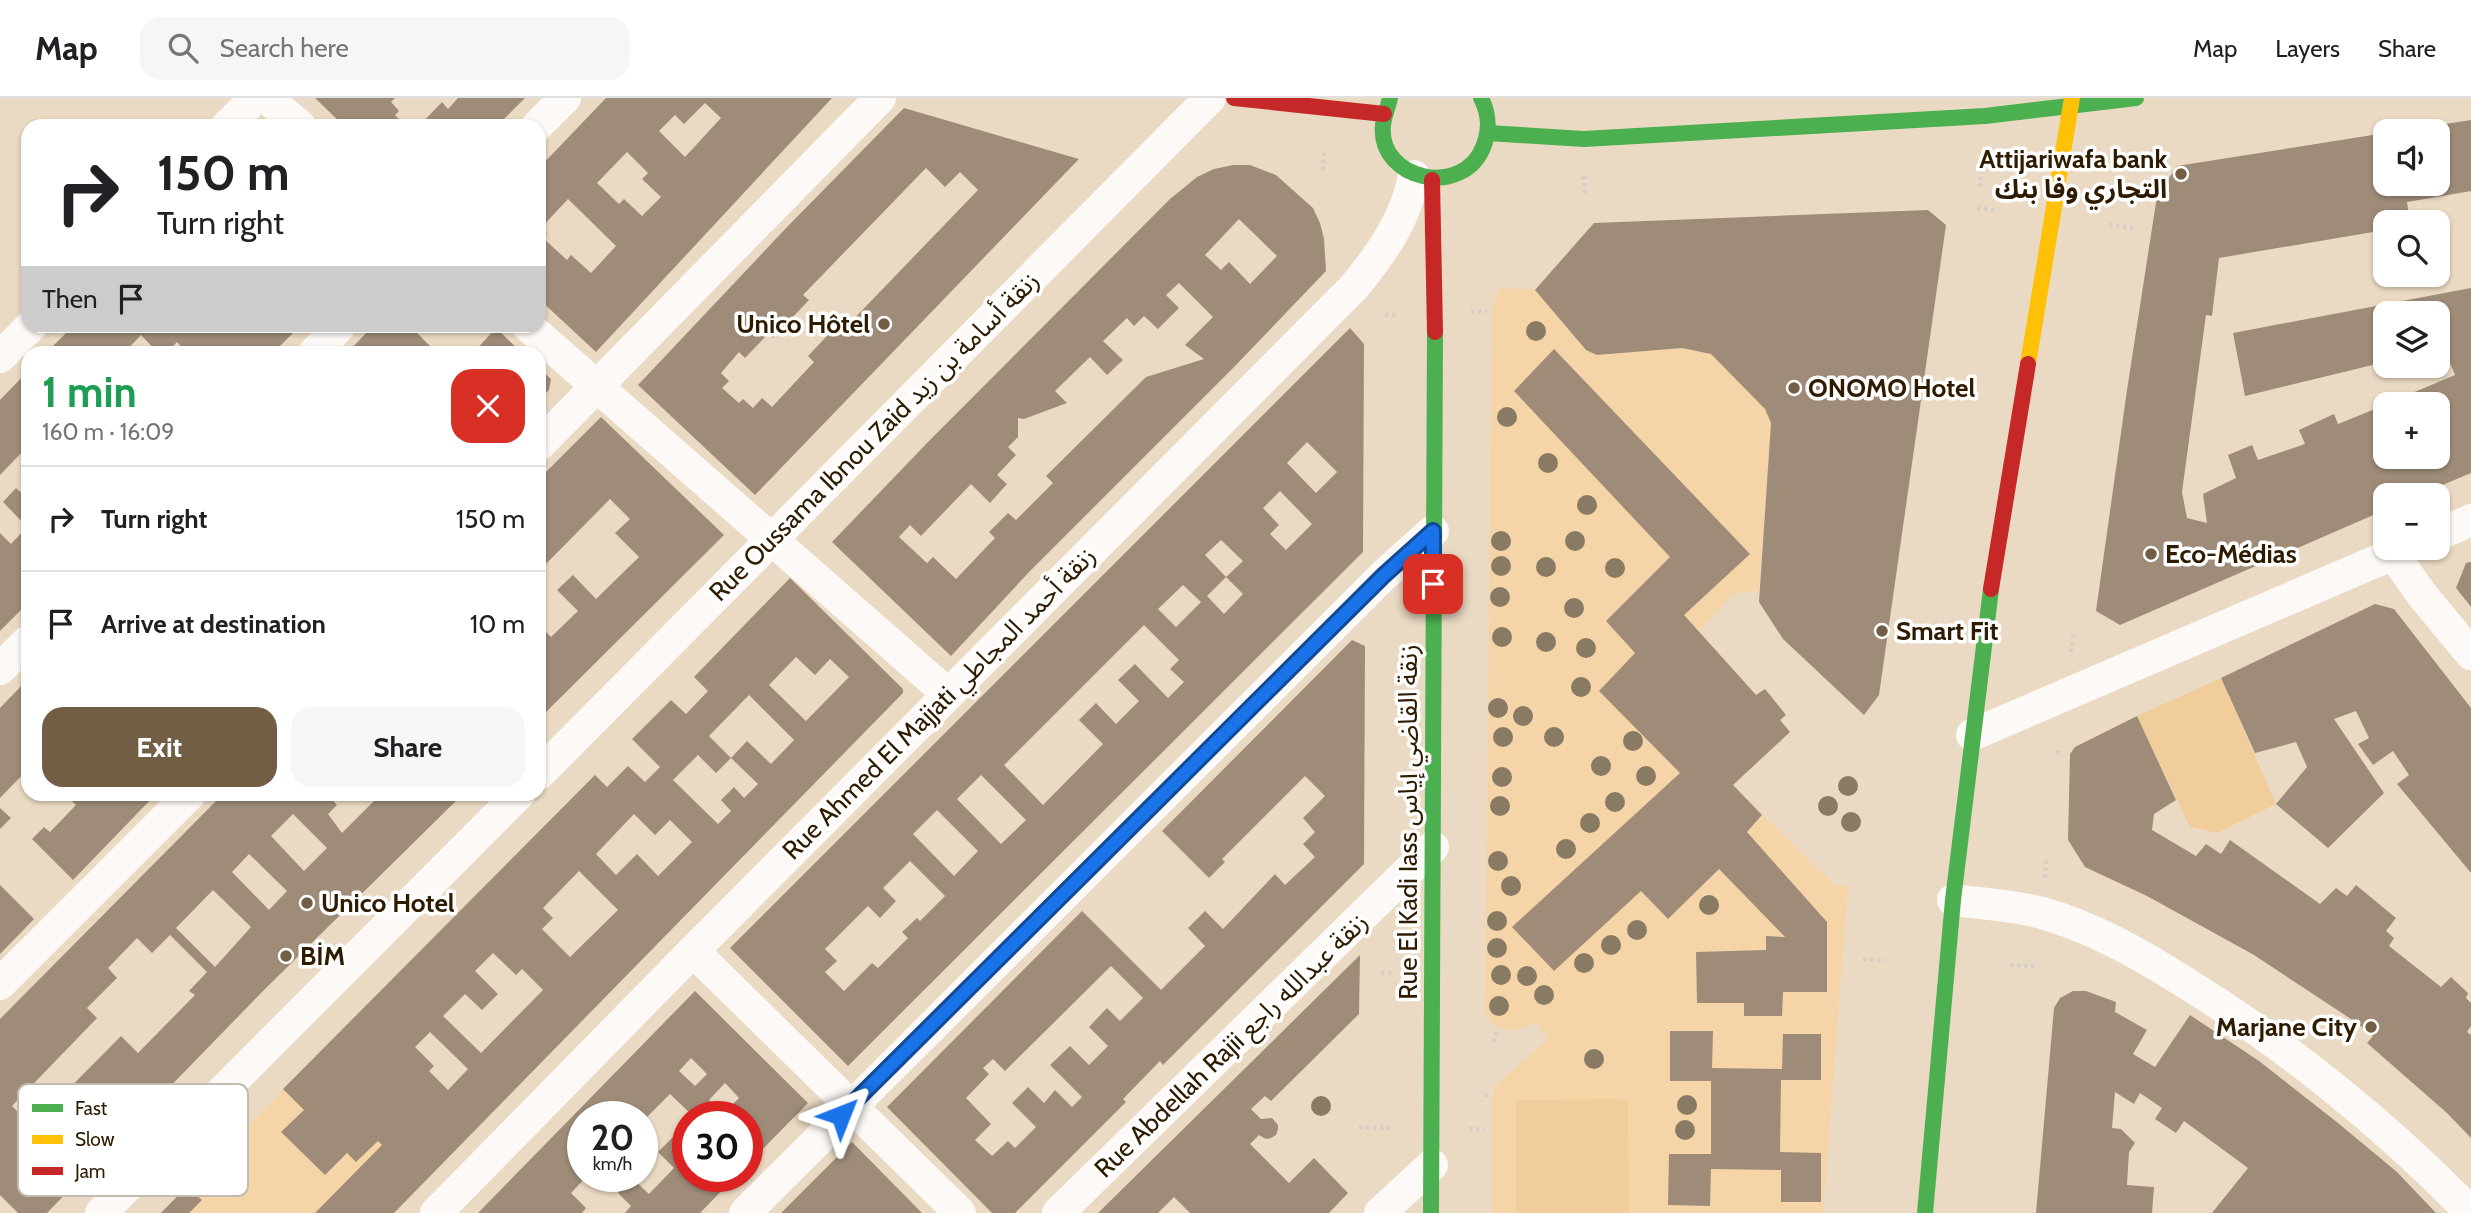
<!DOCTYPE html>
<html lang="en">
<head>
<meta charset="utf-8">
<style>
  :root { --surface:#fff; --page:#f6f6f6; --text:#202124; --muted:#757577; --line:#e0e0e0; --accent:#715e44 }
  body { margin:0; font-family:Cabin,"Noto Sans Arabic",sans-serif; background:var(--page); color:var(--text); height:100vh; display:flex; flex-direction:column; font-size:26px; white-space:nowrap }
  * { box-sizing:border-box; margin:0 }
  p { font-size:23px; color:var(--muted) }
  .icon { flex:none; width:38px; height:38px; fill:none; stroke:currentColor; stroke-width:2; stroke-linecap:round; stroke-linejoin:round }
  .map { position:relative; flex:1; overflow:hidden }
  .details { position:absolute; left:21px; top:248px; width:525px; height:455px; display:flex; flex-direction:column; background:var(--surface); border-radius:21px; box-shadow:0 2px 5px #0004 }
  .details>* { flex:none }
  .guide { position:absolute; left:21px; top:21px; width:525px; height:214px; border-radius:21px; box-shadow:0 2px 5px #0004; background:#fff; color:var(--text); overflow:hidden }
  .controls { position:absolute; left:2373px; top:21px; display:grid; gap:14px }
  .controls a { display:grid; place-items:center; width:77px; height:77px; border-radius:14px; background:var(--surface); box-shadow:0 2px 5px #0004; font-size:35px }
  .speed { position:absolute; left:567px; top:1003px; display:flex; gap:14px; font-size:35px; font-weight:700; text-align:center }
  .speed>* { display:grid; place-content:center; width:91px; height:91px; border-radius:50%; background:var(--surface); box-shadow:0 2px 5px #0004; line-height:1 }
  .speed small { font-size:18px; font-weight:400 }
  .speed .limit { border:10px solid #d22; background:#fff; color:#111 }
  .pin { position:absolute; display:grid; place-items:center; width:60px; height:60px; color:#fff; margin:-30px; border-radius:14px; box-shadow:0 4px 10px #0006 }
  .me { position:absolute; width:77px; margin:-38px; rotate:45deg; stroke-linejoin:round; filter:drop-shadow(0 0 5px #0008) }
  .turn { display:flex; align-items:center; gap:24px; height:147px; padding:0 21px; font-size:32px }
  .turn .icon { width:91px; height:91px; stroke-width:2.5 }
  .turn b { display:block; font-size:49px; line-height:60px }
  .then { display:flex; align-items:center; height:66px; padding:0 21px; background:#0003; gap:14px; font-size:26px }
  .round { display:grid; place-items:center; flex:none; width:74px; height:74px; border-radius:21px; background:var(--page) }
  .headline { display:flex; align-items:center; justify-content:space-between; height:119px; padding:0 21px }
  h1 { font-size:42px; font-weight:800; line-height:52px; color:#1e9e55 }
  .cta { display:flex; gap:14px; margin-top:auto; padding:14px 21px }
  .cta a { flex:1; height:80px; border-radius:21px; background:var(--accent); color:#fff; font-size:28px; font-weight:800; line-height:80px; text-align:center }
  .cta a+a { background:var(--page); color:var(--text) }
  ul { padding:0; list-style:none }
  li { display:flex; align-items:center; gap:21px; height:105px; padding:0 21px; border-top:2px solid var(--line) }
  li div { flex:1 }
  li b { display:block; font-size:26px }
  li em { font-style:normal }
  header { display:flex; align-items:center; gap:42px; box-sizing:border-box; height:98px; padding:0 35px; background:var(--surface); border-bottom:2px solid var(--line) }
  header strong { font-size:33px }
  nav { display:flex; gap:38px; margin-inline-start:auto; font-size:24px }
  .search { width:490px; height:63px; background:var(--page); display:flex; align-items:center; gap:18px; box-sizing:border-box; padding:0 24px; border-radius:21px; color:var(--muted); font-size:26px }
  .map>svg:first-child { display:block }
</style>
</head>
<body>
<header>
<strong>Map</strong>
<div class="search"><svg class="icon" aria-label="search" viewBox="0 0 24 24"><circle cx="10" cy="10" r="6"/><path d="M15 15l6 6"/></svg>Search here</div>
<nav><a>Map</a><a>Layers</a><a>Share</a></nav>
</header>
<div class="map">
<svg width="2471" height="1115" viewBox="0 0 2471 1115">
  <rect width="100%" height="100%" fill="#ebdac3"/>
  <g fill="#f5d5a8">
    <polygon points="1506,190 1535,192 1586,252 1597,257 1682,250 1711,256 1765,311 1771,325 1759,493 1734,495 1699,532 1756,597 1765,591 1786,617 1780,622 1790,634 1733,687 1835,788 1848,788 1823,1115 1492,1115 1492,1000 1496,987 1548,941 1537,925 1516,932 1496,929 1490,923 1485,913 1492,213 1498,192"/>
    <polygon points="305,970 422,1087 394,1115 161,1115"/>
  </g>
  <g fill="#f1cd9b">
    <polygon points="2221,580 2276,706 2217,735 2190,729 2137,618"/>
    <polygon points="1628,1001 1629,1115 1516,1115 1516,1002"/>
  </g>
  <g fill="#9e8c79" fill-rule="evenodd">
    <polygon points="315,0 395,0 391,4 399,13 395,17 406,28 344,28"/>
    <polygon points="458,0 525,0 497,28 419,28 442,4 448,11"/>
    <path d="M606,0H832L596,254L539,201V70ZM705,5L721,20L685,59L659,33L675,17L684,26ZM627,54L648,75L642,81L661,99L642,118L624,101L619,106L597,85ZM568,101L616,148L591,175L571,157L567,162L543,140L547,136L541,130Z"/>
    <path d="M904,10L1079,61L755,397L638,287L789,127ZM926,70L945,89L960,74L978,92L847,228L841,223L808,258L814,264L772,309L762,300L753,310L743,301L739,305L722,290L729,283L721,275L739,254L745,260L769,235L773,240L809,202L803,197Z"/>
    <polygon points="2471,22 2471,93 2407,104 2410,124 2385,124 2385,132 2219,160 2212,218 2206,217 2182,394 2187,420 2207,425 2203,396 2236,380 2228,357 2252,347 2258,362 2305,346 2299,332 2334,316 2338,326 2385,307 2385,359 2438,359 2438,306 2386,306 2455,277 2444,251 2438,253 2438,215 2385,215 2385,264 2245,298 2233,235 2471,190 2471,375 2419,397 2385,397 2385,412 2120,527 2096,513 2127,292 2157,98 2177,68 2385,35 2385,86 2438,86 2438,33 2406,32"/>
    <path d="M1233,67H1250L1276,77L1313,110L1320,125L1324,141L1326,173L1236,267L1030,473L951,558L832,444L928,344L1170,101L1197,79L1214,71ZM1239,121L1277,158L1250,186L1229,164L1221,172L1205,157ZM1179,185L1213,219L1185,247L1204,261L1146,279L1046,378L1053,385L1016,422L1008,415L989,434L995,440L956,481L933,459L927,465L899,439L910,427L921,438L971,386L990,405L1007,386L997,377L1016,357L1008,349L1018,339V320L1024,321L1067,305L1055,293L1090,259L1107,277L1123,262L1103,243L1127,220L1134,228L1144,218L1158,231L1179,210L1166,197Z"/>
    <polygon points="1928,112 1946,127 1879,597 1864,617 1783,541 1759,504 1771,325 1765,311 1711,256 1682,250 1597,257 1586,252 1535,192 1594,125"/>
    <polygon points="73,228 228,228 231,230 234,228 300,228 272,256 188,256 177,244 166,256 159,256 141,237 123,256 45,256"/>
    <polygon points="373,228 410,228 438,256 346,256"/>
    <polygon points="496,230 523,256 472,256"/>
    <path d="M1350,230L1364,246L1363,454L848,968L730,850ZM1307,344L1337,374L1316,395L1287,365ZM1280,393L1312,426L1286,452L1270,436L1279,427L1263,410ZM1221,442L1243,463L1226,479L1243,496L1224,516L1207,498L1226,479L1205,457ZM1183,487L1201,504L1176,529L1158,511ZM1144,527L1179,562L1170,571L1184,584L1168,600L1135,566L1118,582L1139,603L1116,626L1096,605L1079,622L1103,646L1043,707L1004,667ZM981,677L1026,722L1001,746L957,701ZM937,712L978,753L954,778L913,736ZM910,763L945,798L920,823L917,820L902,834L908,840L878,870L872,865L844,893L825,874L837,863L825,851L868,808L880,820L896,803L883,790Z"/>
    <polygon points="1554,251 1750,456 1684,517 1756,597 1765,591 1786,617 1780,622 1790,634 1733,687 1762,717 1747,734 1827,824 1827,894 1783,894 1782,918 1744,918 1744,905 1697,905 1696,854 1766,852 1766,838 1785,839 1719,771 1668,821 1641,793 1554,873 1512,829 1680,675 1599,593 1635,555 1606,523 1670,459 1514,293"/>
    <polygon points="539,270 551,281 549,292 539,302"/>
    <polygon points="28,273 28,348 0,377 0,302"/>
    <polygon points="601,319 724,437 539,621 539,527 551,539 578,513 557,492 573,477 596,501 639,459 615,435 630,421 610,401 539,473 539,381"/>
    <polygon points="16,390 28,401 28,505 0,533 0,435 11,446 27,429 3,404"/>
    <polygon points="2471,464 2471,509 2456,490 2466,465"/>
    <path d="M790,480L903,591V595L394,1115H315L382,1047L378,1043L356,1064L347,1055L325,1077L281,1034L304,1012L283,991L595,677L607,689L628,668L645,684L660,669L632,641L671,602L686,616L708,593L694,579ZM796,559L815,577L830,561L849,579L806,623L769,587ZM749,597L794,642L771,666L747,643L731,660L758,686L744,700L734,689L721,702L731,713L718,726L673,682L698,657L716,675L731,660L709,638ZM634,716L655,737L670,722L692,744L658,778L637,756L616,777L596,756ZM579,773L618,812L570,859L542,831L553,820L543,810ZM493,855L516,877L522,871L543,892L481,955L443,918L465,896L482,912L498,896L475,873ZM430,934L468,971L448,992L429,973L434,968L415,949Z"/>
    <polygon points="2375,506 2394,511 2471,610 2471,775 2397,686 2409,677 2393,653 2373,667 2358,646 2369,640 2356,613 2334,621 2384,695 2328,750 2276,706 2307,669 2296,644 2255,655 2221,580"/>
    <path d="M1352,542L1365,548L1364,766L1163,967L1160,963L1123,1001L1126,1004L1015,1115H992L887,1009L1082,813L1161,892L1205,848L1188,830L1205,813L1223,831L1275,776L1285,787L1315,759L1303,746L1315,734L1303,720L1325,698L1305,678L1222,761L1225,764L1209,780L1162,733ZM1111,868L1143,900L1120,923L1107,910L1089,929L1108,948L1089,967L1070,948L1050,967L1082,999L1072,1009L1055,992L1044,1005L1028,989L1012,1005L1036,1029L1015,1050L1008,1043L992,1058L975,1042L991,1026L966,1000L989,976L983,970L993,961L1005,973Z"/>
    <polygon points="28,581 28,671 0,700 0,610"/>
    <polygon points="2137,618 2176,702 2154,716 2152,732 2196,758 2206,746 2221,756 2230,742 2320,806 2336,790 2347,798 2356,787 2396,820 2386,833 2394,840 2389,848 2441,889 2451,879 2468,895 2466,900 2471,905 2471,928 2467,934 2471,937 2471,1040 2447,1015 2367,945 2373,938 2357,925 2254,857 2147,798 2085,769 2068,742 2070,656 2075,649"/>
    <polygon points="65,696 156,696 73,782 32,741 44,729 50,734 76,707"/>
    <path d="M223,696H327L337,707L328,716L342,735L381,696H463L264,892L47,1115H18L0,1097V921ZM293,716L327,750L304,773L271,738ZM249,756L287,793L269,812L232,774ZM213,792L251,829L215,869L176,830ZM170,837L207,874L189,893L195,897L138,955L121,938L32,1028L12,1008L97,920L87,910L117,880L108,870L137,840L152,855Z"/>
    <polygon points="0,710 11,720 0,731"/>
    <polygon points="0,787 34,821 0,856"/>
    <polygon points="1360,857 1359,916 1271,1003 1265,998 1251,1011 1261,1021 1272,1020 1278,1027 1278,1031 1276,1037 1271,1040 1266,1041 1259,1037 1250,1046 1289,1085 1314,1060 1348,1095 1329,1115 1190,1115 1174,1099 1158,1115 1098,1115"/>
    <path d="M695,893L808,1005L747,1067V1018H693L670,996L642,1024V1018H583V1078H587L571,1095L586,1110L582,1115H478ZM691,960L707,976L695,988L679,973ZM725,985L739,1000L723,1016L709,1002Z"/>
    <polygon points="2073,893 2086,893 2116,904 2115,914 2147,932 2133,956 2155,969 2190,917 2259,963 2338,1025 2397,1074 2436,1115 2212,1115 2248,1070 2184,1023 2176,1035 2155,1021 2162,1010 2140,995 2134,1006 2115,994 2112,1030 2121,1031 2135,1045 2129,1054 2127,1087 2154,1089 2152,1115 2036,1115 2054,910 2060,900"/>
    <polygon points="1670,933 1713,933 1712,970 1782,971 1783,936 1821,936 1821,982 1781,982 1780,1054 1821,1055 1821,1104 1781,1104 1781,1072 1711,1071 1710,1108 1668,1107 1669,1056 1711,1056 1711,983 1670,983"/>
    <polygon points="675,1037 688,1050 688,1078 736,1078 700,1115 625,1115 631,1108 618,1095 633,1081 649,1096 674,1070 658,1054"/>
    <polygon points="852,1044 922,1115 781,1115"/>
    <polygon points="194,1081 201,1088 194,1095 202,1102 189,1115 161,1115"/>
  </g>
  <g fill="none" stroke-linecap="round" stroke-linejoin="round">
    <g stroke="#d5cfc7" stroke-width="4.5" stroke-dasharray="3.5 3.5" stroke-linecap="butt">
      <polyline points="2152,61 2155,47"/>
      <polyline points="1323,72 1324,55"/>
      <polyline points="1584,78 1585,98"/>
      <polyline points="1980,89 1981,69"/>
      <polyline points="1977,110 1996,113"/>
      <polyline points="2109,127 2137,131"/>
      <polyline points="1471,214 1487,213"/>
      <polyline points="1385,217 1398,217"/>
      <polyline points="2071,554 2074,535"/>
      <polyline points="2057,656 2058,649"/>
      <polyline points="2045,780 2046,760"/>
      <polyline points="1863,861 1885,862"/>
      <polyline points="2010,867 2038,868"/>
      <polyline points="1381,875 1395,875"/>
      <polyline points="1494,944 1496,934"/>
      <polyline points="1486,999 1487,993"/>
      <polyline points="1359,1029 1394,1030"/>
      <polyline points="1469,1031 1484,1031"/>
    </g>
    <g stroke="#fcf9f6" stroke-width="32">
      <polyline points="267,0 300,28"/>
      <polyline points="227,28 255,0"/>
      <polyline points="537,28 565,0"/>
      <polyline points="528,228 948,596"/>
      <polyline points="313,256 340,228"/>
      <polyline points="0,259 31,228"/>
      <polyline points="539,347 880,0"/>
      <polyline points="2438,437 2471,422"/>
      <polyline points="2393,456 2423,498 2471,556"/>
      <polyline points="0,571 28,543"/>
      <polyline points="1972,637 2407,450"/>
      <polyline points="539,676 1210,0"/>
      <path d="M1953,802C1982,806 2014,807 2042,815C2092,829 2138,855 2181,882C2284,945 2387,1028 2471,1115"/>
      <polyline points="693,853 960,1115"/>
      <polyline points="0,886 190,696"/>
      <polyline points="101,1115 519,696"/>
      <path d="M436,1115L693,853L1354,189C1382,155 1406,121 1414,78"/>
      <polyline points="745,1115 1384,477 1433,433"/>
      <polyline points="1058,1115 1433,749"/>
      <polyline points="1380,1115 1432,1067"/>
    </g>
    <g stroke="#4caf50" stroke-width="16">
      <path d="M1390,0C1388,9 1384,18 1383,27C1377,82 1464,102 1484,47C1490,30 1489,16 1481,0"/>
      <polyline points="1488,35 1584,41 1985,18 2136,0"/>
      <polyline points="1431,1115 1435,234"/>
      <polyline points="1925,1115 1953,802 1991,491"/>
    </g>
    <polyline stroke="#ffc107" stroke-width="16" points="2028,266 2072,0"/>
    <g stroke="#c62828" stroke-width="16">
      <polyline points="1234,0 1384,16"/>
      <polyline points="1432,82 1435,234"/>
      <polyline points="1991,491 2028,266"/>
    </g>
  </g>
  <g fill="#897a64">
    <circle cx="1536" cy="233" r="10"/>
    <circle cx="1507" cy="319" r="10"/>
    <circle cx="1548" cy="365" r="10"/>
    <circle cx="1587" cy="407" r="10"/>
    <circle cx="1501" cy="443" r="10"/>
    <circle cx="1575" cy="443" r="10"/>
    <circle cx="1501" cy="468" r="10"/>
    <circle cx="1546" cy="469" r="10"/>
    <circle cx="1615" cy="470" r="10"/>
    <circle cx="1500" cy="499" r="10"/>
    <circle cx="1574" cy="510" r="10"/>
    <circle cx="1502" cy="539" r="10"/>
    <circle cx="1546" cy="544" r="10"/>
    <circle cx="1586" cy="550" r="10"/>
    <circle cx="1581" cy="589" r="10"/>
    <circle cx="1498" cy="610" r="10"/>
    <circle cx="1523" cy="618" r="10"/>
    <circle cx="1503" cy="639" r="10"/>
    <circle cx="1554" cy="639" r="10"/>
    <circle cx="1633" cy="643" r="10"/>
    <circle cx="1601" cy="668" r="10"/>
    <circle cx="1646" cy="678" r="10"/>
    <circle cx="1502" cy="679" r="10"/>
    <circle cx="1848" cy="688" r="10"/>
    <circle cx="1615" cy="704" r="10"/>
    <circle cx="1500" cy="708" r="10"/>
    <circle cx="1828" cy="708" r="10"/>
    <circle cx="1851" cy="724" r="10"/>
    <circle cx="1590" cy="725" r="10"/>
    <circle cx="1566" cy="751" r="10"/>
    <circle cx="1498" cy="763" r="10"/>
    <circle cx="1511" cy="788" r="10"/>
    <circle cx="1709" cy="807" r="10"/>
    <circle cx="1497" cy="823" r="10"/>
    <circle cx="1637" cy="832" r="10"/>
    <circle cx="1611" cy="847" r="10"/>
    <circle cx="1497" cy="850" r="10"/>
    <circle cx="1584" cy="865" r="10"/>
    <circle cx="1501" cy="877" r="10"/>
    <circle cx="1527" cy="878" r="10"/>
    <circle cx="1544" cy="897" r="10"/>
    <circle cx="1499" cy="908" r="10"/>
    <circle cx="1594" cy="961" r="10"/>
    <circle cx="1687" cy="1007" r="10"/>
    <circle cx="1321" cy="1008" r="10"/>
    <circle cx="1685" cy="1032" r="10"/>
  </g>
  <g fill="none" stroke-linecap="round" stroke-linejoin="round">
    <g stroke="#114b97" stroke-width="18">
      <polyline id="route" points="841,1017 1384,477 1433,433 1433,486"/>
    </g>
    <use href="#route" stroke="#1a73e8" stroke-width="12"/>
  </g>
  <g fill="#715e44" stroke="#fff" stroke-width="2.5">
    <circle cx="2181" cy="76" r="7"/>
    <circle cx="884" cy="226" r="7"/>
    <circle cx="1794" cy="290" r="7"/>
    <circle cx="2151" cy="456" r="7"/>
    <circle cx="1882" cy="533" r="7"/>
    <circle cx="307" cy="805" r="7"/>
    <circle cx="286" cy="858" r="7"/>
    <circle cx="2371" cy="929" r="7"/>
  </g>
  <g text-anchor="middle" dominant-baseline="central" stroke-width="7" stroke-linejoin="round" paint-order="stroke">
    <g font-size="26" font-weight="bold" fill="#2f1c00" stroke="#fff" text-anchor="start">
      <text x="2167" y="61" text-anchor="end">Attijariwafa bank<tspan x="2167" dy="30">التجاري وفا بنك</tspan></text>
      <text x="870" y="226" text-anchor="end">Unico Hôtel</text>
      <text x="1808" y="290">ONOMO Hotel</text>
      <text x="2165" y="456">Eco-Médias</text>
      <text x="1896" y="533">Smart Fit</text>
      <text x="321" y="805">Unico Hotel</text>
      <text x="300" y="858">BİM</text>
      <text x="2357" y="929" text-anchor="end">Marjane City</text>
    </g>
    <g font-size="26" fill="#2f1c00" stroke="#fff">
      <text transform="translate(874 338) rotate(-45)">Rue Oussama Ibnou Zaid زنقة أسامة بن زيد</text>
      <text transform="translate(939 605) rotate(-45)">Rue Ahmed El Majjati زنقة أحمد المجاطي</text>
      <text transform="translate(1408 724) rotate(-90)">Rue El Kadi Iass زنقة القاضي إياس</text>
      <text transform="translate(1231 947) rotate(-44)">Rue Abdellah Rajii زنقة عبدالله راجع</text>
    </g>
  </g>
  <rect x="18" y="986" width="230" height="112" rx="10" fill="#fff" stroke="#c1bbb2" stroke-width="2"/>
  <rect x="32" y="1006" width="31" height="8" fill="#4caf50"/>
  <rect x="32" y="1037" width="31" height="9" fill="#ffc107"/>
  <rect x="32" y="1069" width="31" height="8" fill="#c62828"/>
  <g font-size="19" fill="#2f1c00">
    <text x="75" y="1017">Fast</text>
    <text x="75" y="1048">Slow</text>
    <text x="75" y="1080">Jam</text>
  </g>
</svg>
<div class="controls">
<a><svg class="icon" aria-label="sound" viewBox="0 0 24 24"><path d="M4 9h4l5-4v14l-5-4H4zM17 9q2 3 0 6"/></svg></a>
<a><svg class="icon" aria-label="search" viewBox="0 0 24 24"><circle cx="10" cy="10" r="6"/><path d="M15 15l6 6"/></svg></a>
<a><svg class="icon" aria-label="layers" viewBox="0 0 24 24"><path d="M12 4l9 5-9 5-9-5zM3 14l9 5 9-5"/></svg></a>
<a>+</a>
<a>−</a>
</div>
<div class="speed"><div>20<small>km/h</small></div><div class="limit">30</div></div>
<div class="pin" style="left:1433px;top:486px;background:#d93025"><svg class="icon" aria-label="arrive" viewBox="0 0 24 24"><path d="M6 21V4h12l-3 4 3 4H6"/></svg></div>
<svg class="me" style="left:841px;top:1017px" viewBox="-20 -20 40 40"><path d="M0-17L14 15 0 8-14 15z" fill="#1a73e8" stroke="#fff" stroke-width="4"/></svg>
<div class="guide">
<div class="turn"><svg class="icon" aria-label="right" viewBox="0 0 24 24"><path d="M7 20v-9h11M14 6l5 5-5 5"/></svg><div><b>150 m</b>Turn right</div></div>
<div class="then">Then<svg class="icon" aria-label="arrive" viewBox="0 0 24 24"><path d="M6 21V4h12l-3 4 3 4H6"/></svg></div>
</div>
<section class="details">
<div class="headline"><div><h1>1 min</h1><p>160 m · 16:09</p></div><a class="round" style="background:#d93025;color:#fff"><svg class="icon" aria-label="close" viewBox="0 0 24 24"><path d="M6 6l12 12M18 6L6 18"/></svg></a></div>
<ul>
<li><svg class="icon" aria-label="right" viewBox="0 0 24 24"><path d="M7 20v-9h11M14 6l5 5-5 5"/></svg><div><b>Turn right</b></div><em>150 m</em></li>
<li><svg class="icon" aria-label="arrive" viewBox="0 0 24 24"><path d="M6 21V4h12l-3 4 3 4H6"/></svg><div><b>Arrive at destination</b></div><em>10 m</em></li>
</ul>
<div class="cta"><a>Exit</a><a>Share</a></div>
</section>
</div>
</body>
</html>
